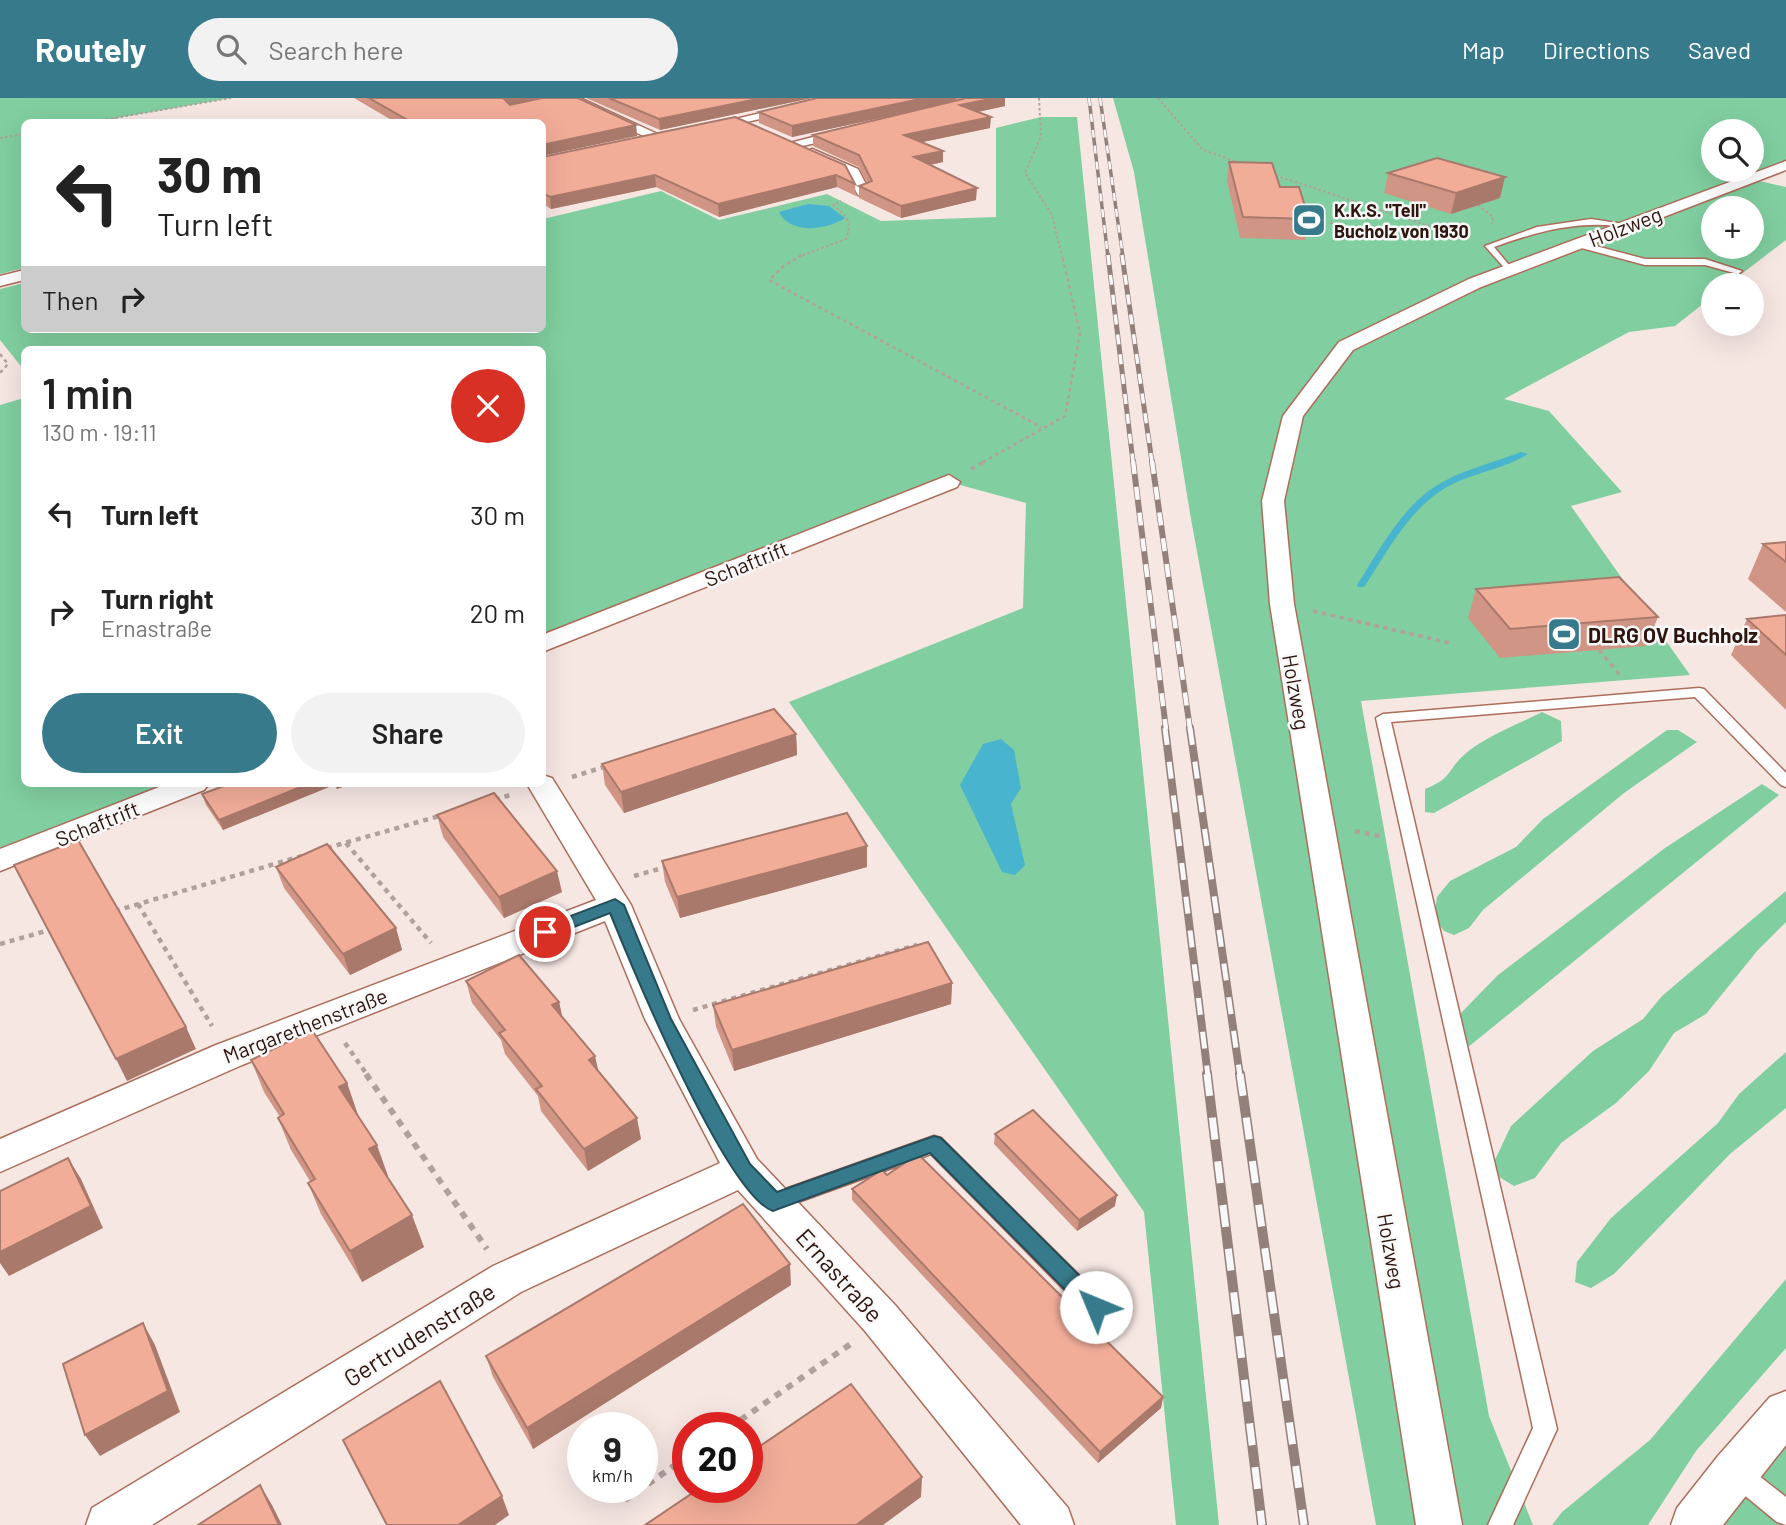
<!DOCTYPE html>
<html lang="en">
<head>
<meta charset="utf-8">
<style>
  :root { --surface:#fff; --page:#f2f2f2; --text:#222; --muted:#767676; --accent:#377a8b }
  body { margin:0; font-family:Barlow,sans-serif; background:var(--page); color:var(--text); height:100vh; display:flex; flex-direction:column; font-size:26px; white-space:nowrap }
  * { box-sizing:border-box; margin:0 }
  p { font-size:23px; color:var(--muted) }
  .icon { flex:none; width:38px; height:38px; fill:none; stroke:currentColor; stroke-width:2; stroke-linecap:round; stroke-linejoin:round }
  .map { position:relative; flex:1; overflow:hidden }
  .side { position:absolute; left:21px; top:248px; width:525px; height:441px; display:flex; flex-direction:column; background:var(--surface); border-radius:10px; box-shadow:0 7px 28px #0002 }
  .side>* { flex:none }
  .hud { position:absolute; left:21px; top:21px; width:525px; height:214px; border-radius:10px; box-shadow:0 7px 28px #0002; background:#fff; color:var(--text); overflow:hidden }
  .fabs { position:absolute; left:1701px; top:21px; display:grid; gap:14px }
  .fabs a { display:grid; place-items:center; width:63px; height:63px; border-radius:50%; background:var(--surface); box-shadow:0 7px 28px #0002; font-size:35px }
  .speed { position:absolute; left:567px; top:1314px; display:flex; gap:14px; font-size:35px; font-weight:700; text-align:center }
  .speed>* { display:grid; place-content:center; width:91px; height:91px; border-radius:50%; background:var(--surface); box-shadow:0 7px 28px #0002; line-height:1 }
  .speed small { font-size:18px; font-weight:400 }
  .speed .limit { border:10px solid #d22; background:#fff; color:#111 }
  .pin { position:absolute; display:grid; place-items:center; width:60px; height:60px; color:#fff; margin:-30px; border:4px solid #fff; border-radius:50%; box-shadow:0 2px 7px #0007 }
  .me { position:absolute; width:77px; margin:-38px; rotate:315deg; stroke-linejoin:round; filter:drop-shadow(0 0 5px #0008) }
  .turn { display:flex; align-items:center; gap:24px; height:147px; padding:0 21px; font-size:32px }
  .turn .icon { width:91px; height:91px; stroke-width:2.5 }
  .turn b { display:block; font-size:49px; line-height:60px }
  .then { display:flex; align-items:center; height:66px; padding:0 21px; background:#0003; gap:14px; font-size:26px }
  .round { display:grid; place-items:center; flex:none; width:74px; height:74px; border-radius:37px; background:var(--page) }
  .overview { display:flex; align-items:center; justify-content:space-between; height:119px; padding:0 21px }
  h1 { font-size:42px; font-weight:600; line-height:52px }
  .action { display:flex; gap:14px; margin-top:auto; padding:14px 21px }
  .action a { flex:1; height:80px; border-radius:42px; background:var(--accent); color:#fff; font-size:28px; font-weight:600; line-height:80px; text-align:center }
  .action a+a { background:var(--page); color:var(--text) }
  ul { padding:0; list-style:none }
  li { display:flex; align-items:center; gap:21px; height:98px; padding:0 21px }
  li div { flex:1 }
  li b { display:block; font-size:26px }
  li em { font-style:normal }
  header { display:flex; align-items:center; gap:42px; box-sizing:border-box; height:98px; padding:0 35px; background:var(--accent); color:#fff }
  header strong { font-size:33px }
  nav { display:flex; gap:38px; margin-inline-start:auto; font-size:24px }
  .search { width:490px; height:63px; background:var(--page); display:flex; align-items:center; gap:18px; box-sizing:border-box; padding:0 24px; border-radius:38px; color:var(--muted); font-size:26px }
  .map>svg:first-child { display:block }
</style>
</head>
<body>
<header>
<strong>Routely</strong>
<div class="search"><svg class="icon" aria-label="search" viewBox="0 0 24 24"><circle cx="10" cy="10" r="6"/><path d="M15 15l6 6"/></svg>Search here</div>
<nav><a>Map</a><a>Directions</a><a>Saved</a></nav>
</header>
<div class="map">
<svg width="1786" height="1427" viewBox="0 0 1786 1427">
  <rect width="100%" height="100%" fill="#f6e7e3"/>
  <g fill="#81cfa0" fill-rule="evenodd">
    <polygon points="0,0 231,0 117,20 118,24 24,24 24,170 0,176"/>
    <path d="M1113,0H1786V67L1751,81L1786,89V142L1727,187H1713V198L1675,228L1629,234L1504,301L1549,313L1622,394L1571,408L1690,577L1361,603L1489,1318L1533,1427H1376L1191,421L1134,74ZM1713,33H1752V72H1713ZM1713,110H1752V149H1713Z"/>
    <polygon points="1041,19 1077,19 1219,1427 1176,1427 1144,1114 789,604 1023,510 1026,405 949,384 543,546 542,252 24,252 24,272 0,242 0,191 24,185 24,231 542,231 543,121 661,93 719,122 827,96 881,123 996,119 996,30"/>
    <polygon points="24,300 24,686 194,686 0,763 0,307"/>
    <path d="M1542,614L1561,623L1562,643L1434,715L1425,714V691C1453,680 1446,673 1465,656C1486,638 1517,627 1542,614Z"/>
    <polygon points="1667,632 1678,632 1697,644 1624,695 1483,812 1469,830 1454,837 1444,833 1434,820 1437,799 1450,783 1516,749 1543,721"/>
    <polygon points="1762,686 1779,697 1467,950 1459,917 1498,877 1665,750"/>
    <polygon points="1786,793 1786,824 1758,852 1706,916 1674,935 1649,973 1616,1005 1561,1045 1535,1080 1514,1088 1499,1079 1494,1064 1511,1028 1593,953 1643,921 1662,898"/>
    <polygon points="1786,954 1786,1010 1730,1056 1614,1176 1591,1190 1575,1184 1577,1164 1611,1120 1718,1025 1739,996"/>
    <polygon points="1786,1181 1786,1250 1696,1353 1648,1427 1552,1427 1562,1414 1650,1342"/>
    <polygon points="1786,1314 1786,1427 1694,1427"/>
  </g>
  <g fill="#48b4ce">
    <path d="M808,106L829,108L845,120C827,132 790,137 779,114Z"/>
    <polygon points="1001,641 1014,652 1021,690 1011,706 1025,767 1015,777 1002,774 960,687 983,646"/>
  </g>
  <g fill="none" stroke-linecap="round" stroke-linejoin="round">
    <path fill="#48b4ce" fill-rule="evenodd" d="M1521,354L1528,356C1508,369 1479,374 1457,384C1412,404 1390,450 1364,489H1358L1357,487C1377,456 1397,418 1426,395C1452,374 1490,366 1521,354Z"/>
    <g stroke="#ad6d5b" stroke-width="3">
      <g id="service">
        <path d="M1591,121L1630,127L1626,129C1580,122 1538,133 1494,149L1513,172L1509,175L1485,148L1537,129Z"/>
        <polygon points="1577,143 1645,161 1705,161 1742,173 1738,176 1705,167 1645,167 1574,148 1574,144"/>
        <polygon points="1699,590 1704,591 1786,675 1786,689 1781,687 1695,599 1391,624 1557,1331 1513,1427 1488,1427 1533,1330 1376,620 1383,616"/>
        <polygon points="934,1038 941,1040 1104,1202 1107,1209 1104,1216 1096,1219 1088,1216 931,1056 773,1113 766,1110 763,1104 766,1098"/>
        <polygon points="1736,1363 1745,1367 1786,1399 1786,1427 1777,1424 1727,1383 1724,1375 1727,1367"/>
      </g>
    </g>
    <g stroke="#ad6d5b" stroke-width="3">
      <g id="minor">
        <polygon points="563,0 580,0 666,40 654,43"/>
        <polygon points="825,0 849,0 704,34 697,30"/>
        <polygon points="852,29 859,33 857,36 793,50 786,46"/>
        <polygon points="812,51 858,71 870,94 868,97 858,97 847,77 807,58 805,55"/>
        <polygon points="1786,63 1786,72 1481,189 1353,252 1303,318 1284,403 1294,506 1462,1427 1416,1427 1270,506 1262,403 1283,318 1339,244 1469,181"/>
        <polygon points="24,172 24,182 0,188 0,178"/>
        <polygon points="949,377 960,384 957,389 542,554 542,537"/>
        <polygon points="542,677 552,680 631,807 679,921 757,1061 895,1207 1068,1410 1074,1427 1021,1427 865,1233 738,1092 521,1194 152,1427 86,1427 92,1410 493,1168 720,1065 645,921 605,823 242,967 0,1074 0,1041 216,947 596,802 527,686 542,686"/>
        <polygon points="167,686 209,686 204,692 0,773 0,751"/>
        <polygon points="1786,1293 1786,1347 1723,1427 1671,1427 1677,1410 1718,1358 1770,1299"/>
      </g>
    </g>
    <g stroke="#b2a09b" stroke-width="2" stroke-dasharray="2.5 2.5" stroke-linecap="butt">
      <polyline points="1039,0 1041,38 1025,75 1052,117 1062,159"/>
      <polyline points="1158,0 1203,52 1240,65"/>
      <polyline points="91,24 231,0"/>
      <polyline points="0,40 24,36"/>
      <polyline points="1271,76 1469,141"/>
      <polyline points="1478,107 1493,119 1492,126"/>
      <polyline points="1330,125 1346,126"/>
      <path d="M798,159L846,141C853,124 846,117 833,107L841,103"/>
    </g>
    <g stroke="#b2a09b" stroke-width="2.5" stroke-dasharray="3.5 3.5" stroke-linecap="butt">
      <polyline points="802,157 785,167 769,182 1041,329"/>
      <polyline points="0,256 8,266 0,275"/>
      <polyline points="983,364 1065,318 1080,235 1062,157"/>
    </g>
    <g stroke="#b2a09b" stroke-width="3.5" stroke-dasharray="4.5 4.5" stroke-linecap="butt">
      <polyline points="971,371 986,363"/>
      <polyline points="1313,513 1450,545"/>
      <polyline points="1599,552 1620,577"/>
    </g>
    <g stroke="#b2a09b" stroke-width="4.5" stroke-dasharray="5 5" stroke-linecap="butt">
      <polyline points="572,679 607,668"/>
      <polyline points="495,702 513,696"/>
      <polyline points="1355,733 1384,739"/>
      <polyline points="346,745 431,845"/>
      <polyline points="327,750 443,717"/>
      <polyline points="634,778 666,769"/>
      <polyline points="138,806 212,928"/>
      <polyline points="115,813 305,757"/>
      <polyline points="0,846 53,831"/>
      <polyline points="693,912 917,847"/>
      <polyline points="345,945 368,978"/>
    </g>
    <g stroke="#b2a09b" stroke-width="6" stroke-dasharray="7 7" stroke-linecap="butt">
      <polyline points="366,976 487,1151"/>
      <polyline points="729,1330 852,1245"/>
      <polyline points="625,1402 688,1358"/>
    </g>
    <use href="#service" fill="#fff" fill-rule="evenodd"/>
    <use href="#minor" fill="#fff" fill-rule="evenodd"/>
    <g stroke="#94807b" stroke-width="3.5">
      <g id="rail-far4">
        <polyline points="1089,0 1108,159"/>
        <polyline points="1100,0 1123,159"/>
      </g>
    </g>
    <g stroke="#94807b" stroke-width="5">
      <g id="rail-far3">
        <polyline points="1108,157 1133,364"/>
        <polyline points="1122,157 1152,364"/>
      </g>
    </g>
    <g stroke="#94807b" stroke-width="6">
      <g id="rail-far2">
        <polyline points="1133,363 1166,631"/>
        <polyline points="1152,363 1190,631"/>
      </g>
    </g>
    <g stroke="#94807b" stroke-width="8">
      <g id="rail-far1">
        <polyline points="1165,630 1208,978"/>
        <polyline points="1190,630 1240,978"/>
      </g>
    </g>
    <g stroke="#94807b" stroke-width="10">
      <g id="rail">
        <polyline points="1207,976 1262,1427"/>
        <polyline points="1240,976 1304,1427"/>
      </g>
    </g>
    <use href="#rail-far4" stroke="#f8f8f8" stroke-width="2.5" stroke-dasharray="8" stroke-linecap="butt"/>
    <use href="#rail-far3" stroke="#f8f8f8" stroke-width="3.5" stroke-dasharray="10" stroke-linecap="butt"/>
    <use href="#rail-far2" stroke="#f8f8f8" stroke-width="4.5" stroke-dasharray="13" stroke-linecap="butt"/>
    <use href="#rail-far1" stroke="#f8f8f8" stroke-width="5" stroke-dasharray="17" stroke-linecap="butt"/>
    <use href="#rail" stroke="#f8f8f8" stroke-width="7" stroke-dasharray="22" stroke-linecap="butt"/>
  </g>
  <g fill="#d09584">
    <polygon points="354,0 578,0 636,27 637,38 542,24 395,24"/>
    <polygon points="586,0 812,0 660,32"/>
    <polygon points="817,0 1005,0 1005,8 978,14 990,30 922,44 943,53 943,64 929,67 976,102 901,120 859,100 859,88 867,85 859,69 813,48 813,37 898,16 792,39 759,25 759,14"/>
    <polygon points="735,19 855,86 856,98 837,89 719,119 656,89 551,111 542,105 542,59"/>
    <polygon points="1229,64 1280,89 1309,121 1305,142 1240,140 1227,83"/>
    <polygon points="1388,75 1500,100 1451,116 1384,95"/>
    <polygon points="1786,444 1786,514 1748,481 1763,446"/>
    <polygon points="1476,491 1658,519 1646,548 1500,560 1468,520"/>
    <polygon points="1786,517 1786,612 1731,557 1747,521"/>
    <polygon points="796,636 797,657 624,715 605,687 602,666"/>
    <polygon points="229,686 350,686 337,691 334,687 223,732 206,707 202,696"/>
    <polygon points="437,717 562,794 504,820 443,739"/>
    <polygon points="662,763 867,769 680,820 665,784"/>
    <polygon points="276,769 396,830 402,852 350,877 284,790"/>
    <polygon points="466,883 559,904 562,919 641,1041 588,1073 541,1013 538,998 505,956 501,942 472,905"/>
    <polygon points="952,885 951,906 734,973 716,929 713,907"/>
    <polygon points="251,962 347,985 358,1018 388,1078 387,1079 424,1149 362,1184 321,1116 308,1085 310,1083 291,1052 278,1020 280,1019 264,994"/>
    <polygon points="995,1036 1115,1108 1077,1133 994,1046"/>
    <polygon points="887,1077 1163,1299 1161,1310 1098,1365 852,1102 852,1091"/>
    <polygon points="791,1187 533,1351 493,1279 486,1258"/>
  </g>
  <g fill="#a9796b">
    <polygon points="508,0 552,0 506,12 504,1"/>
    <polygon points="762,0 812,0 660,32 659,21"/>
    <polygon points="925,0 956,0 955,4 792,39 792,28"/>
    <polygon points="995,0 1005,0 1005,8 959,18 960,7"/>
    <polygon points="991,19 990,30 904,48 904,37"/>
    <polygon points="636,27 637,38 542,58 542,47"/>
    <polygon points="943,53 943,64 913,71 914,59"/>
    <polygon points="655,77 656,89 551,111 550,99"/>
    <polygon points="836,77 837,89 719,119 718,106"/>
    <polygon points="1505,79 1500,100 1451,116 1456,95"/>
    <polygon points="977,90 976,102 901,120 901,108"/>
    <polygon points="796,636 797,657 624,715 621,694"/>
    <polygon points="308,686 333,686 334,687 223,732 219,722"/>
    <polygon points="335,686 350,686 337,691"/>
    <polygon points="867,748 867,769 680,820 677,799"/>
    <polygon points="557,773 562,794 504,820 499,799"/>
    <polygon points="396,830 402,852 350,877 343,856"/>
    <polygon points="952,885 951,906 734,973 732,952"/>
    <polygon points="559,904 564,926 552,907"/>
    <polygon points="186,929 196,951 127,983 116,961"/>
    <polygon points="595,958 600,980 589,962"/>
    <polygon points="347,985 358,1017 351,1021 339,989"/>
    <polygon points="637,1020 641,1041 588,1073 584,1051"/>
    <polygon points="377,1047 388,1078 381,1083 369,1051"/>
    <polygon points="68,1060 81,1081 103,1130 9,1178 0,1165 0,1154"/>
    <polygon points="1117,1097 1115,1108 1077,1133 1079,1122"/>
    <polygon points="412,1117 424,1149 362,1184 350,1153"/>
    <polygon points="790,1166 791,1187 533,1351 527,1330"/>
    <polygon points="143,1225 155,1247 180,1314 100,1358 85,1337"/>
    <polygon points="1163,1299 1161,1310 1098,1365 1100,1354"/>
    <polygon points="922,1379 921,1399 883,1427 856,1427"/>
    <polygon points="260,1387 272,1407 282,1427 279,1427"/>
    <polygon points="502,1398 509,1417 495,1427 458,1427"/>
  </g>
  <g fill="#f2ad99" stroke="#a9796b" stroke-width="2">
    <polygon points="369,0 508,0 504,1 510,7 542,0 578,0 636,27 542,47 542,24 411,24"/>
    <polygon points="609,0 762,0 659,21"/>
    <polygon points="817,0 925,0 792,28 759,14"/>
    <polygon points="962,0 995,0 960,7 991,19 904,37 943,53 914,59 977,90 901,108 859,88 872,83 859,57 813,37 963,1"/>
    <polygon points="735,19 845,67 855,86 836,77 718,106 655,77 550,99 542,94 542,59"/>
    <polygon points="1437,60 1505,79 1456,95 1388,75"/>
    <polygon points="1229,64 1272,65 1280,89 1299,89 1309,121 1243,119"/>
    <polygon points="1786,444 1786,464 1763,446"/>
    <polygon points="1619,479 1658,519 1510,531 1476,491"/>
    <polygon points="1786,517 1786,557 1747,521"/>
    <polygon points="774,611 796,636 621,694 602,666"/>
    <polygon points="229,686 308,686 219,722 202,696"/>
    <polygon points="494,695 557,773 499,799 437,717"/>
    <polygon points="847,715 867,748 677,799 662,763"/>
    <polygon points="78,742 186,929 116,961 14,767"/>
    <polygon points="327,746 396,830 343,856 276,769"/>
    <polygon points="928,844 952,885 732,952 713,907"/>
    <polygon points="519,857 559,904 552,907 595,958 589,962 637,1020 584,1051 536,991 542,988 499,935 505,932 466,883"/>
    <polygon points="312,932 347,985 339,989 377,1047 369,1051 412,1117 350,1153 308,1085 315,1081 278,1020 284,1016 251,962"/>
    <polygon points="1033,1012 1117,1097 1079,1122 995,1036"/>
    <polygon points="918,1056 1163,1299 1100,1354 852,1091 882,1072 887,1077"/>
    <polygon points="68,1060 91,1108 0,1154 0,1093"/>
    <polygon points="743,1106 790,1166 527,1330 486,1258"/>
    <polygon points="143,1225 168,1293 85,1337 63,1266"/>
    <polygon points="440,1283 502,1398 458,1427 387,1427 343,1342"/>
    <polygon points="851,1286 922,1379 856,1427 645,1427 700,1390 747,1390 747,1357"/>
    <polygon points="260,1387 279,1427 198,1427"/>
  </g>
  <path fill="#377a8b" stroke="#244f5a" stroke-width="2" d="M615,801L624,807L671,921L750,1066L777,1094L934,1038L941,1040L1104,1202L1108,1209L1104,1216L1096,1219L1089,1216L930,1055L773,1113C726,1097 632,869 610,815L545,840L537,834L539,830Z"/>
  <defs>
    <g id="stadium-square" transform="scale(1.75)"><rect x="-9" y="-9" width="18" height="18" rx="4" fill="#377a8b" stroke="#f8f8f8"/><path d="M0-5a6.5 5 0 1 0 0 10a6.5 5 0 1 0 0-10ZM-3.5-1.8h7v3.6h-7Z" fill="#fff"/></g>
  </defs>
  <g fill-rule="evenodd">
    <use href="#stadium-square" x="1309" y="122"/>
    <use href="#stadium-square" x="1564" y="536"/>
  </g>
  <g text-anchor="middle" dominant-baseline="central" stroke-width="5" stroke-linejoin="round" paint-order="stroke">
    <g font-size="18" font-weight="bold" fill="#2e150e" stroke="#f8f8f8" text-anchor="start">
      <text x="1334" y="112">K.K.S. "Tell"<tspan x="1334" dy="21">Bucholz von 1930</tspan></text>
    </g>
    <g font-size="21" fill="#2e150e" stroke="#f8f8f8">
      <text transform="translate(1625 128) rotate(-21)">Holzweg</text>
      <text transform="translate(746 465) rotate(-22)">Schaftrift</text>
      <text transform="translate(1297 594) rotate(80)">Holzweg</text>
      <text transform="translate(97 725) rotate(-22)">Schaftrift</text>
      <text transform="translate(305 927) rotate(-21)">Margarethenstraße</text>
      <text transform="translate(1392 1153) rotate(80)">Holzweg</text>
    </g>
    <g font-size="21" font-weight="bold" fill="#2e150e" stroke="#f8f8f8" text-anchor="start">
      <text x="1588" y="536">DLRG OV Buchholz</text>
    </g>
    <g font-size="24" fill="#2e150e" stroke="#f8f8f8">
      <text transform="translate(840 1177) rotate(48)">Ernastraße</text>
      <text transform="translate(419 1236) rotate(-32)">Gertrudenstraße</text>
    </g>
  </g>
</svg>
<div class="fabs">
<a><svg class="icon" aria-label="search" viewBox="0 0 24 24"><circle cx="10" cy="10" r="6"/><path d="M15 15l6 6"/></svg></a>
<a>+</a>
<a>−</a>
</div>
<div class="speed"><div>9<small>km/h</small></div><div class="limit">20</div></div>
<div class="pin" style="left:545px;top:834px;background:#d93025"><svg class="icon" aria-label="arrive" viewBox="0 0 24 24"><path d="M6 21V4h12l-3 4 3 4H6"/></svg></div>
<svg class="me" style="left:1096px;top:1209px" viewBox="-20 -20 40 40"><circle r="19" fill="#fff"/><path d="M0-13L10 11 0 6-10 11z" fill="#377a8b"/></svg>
<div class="hud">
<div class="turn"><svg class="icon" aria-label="left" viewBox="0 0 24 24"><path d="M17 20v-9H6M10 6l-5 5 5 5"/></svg><div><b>30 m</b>Turn left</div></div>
<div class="then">Then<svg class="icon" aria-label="right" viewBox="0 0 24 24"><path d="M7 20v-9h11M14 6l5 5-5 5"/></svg></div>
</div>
<section class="side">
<div class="overview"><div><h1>1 min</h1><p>130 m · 19:11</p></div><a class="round" style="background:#d93025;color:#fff"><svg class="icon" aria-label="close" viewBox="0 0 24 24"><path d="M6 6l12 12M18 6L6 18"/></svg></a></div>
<ul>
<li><svg class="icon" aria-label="left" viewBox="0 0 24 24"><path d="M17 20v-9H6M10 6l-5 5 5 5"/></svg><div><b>Turn left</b></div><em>30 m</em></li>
<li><svg class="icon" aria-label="right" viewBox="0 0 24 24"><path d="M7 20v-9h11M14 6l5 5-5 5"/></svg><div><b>Turn right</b><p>Ernastraße</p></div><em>20 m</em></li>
</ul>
<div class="action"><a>Exit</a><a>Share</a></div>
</section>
</div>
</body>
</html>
